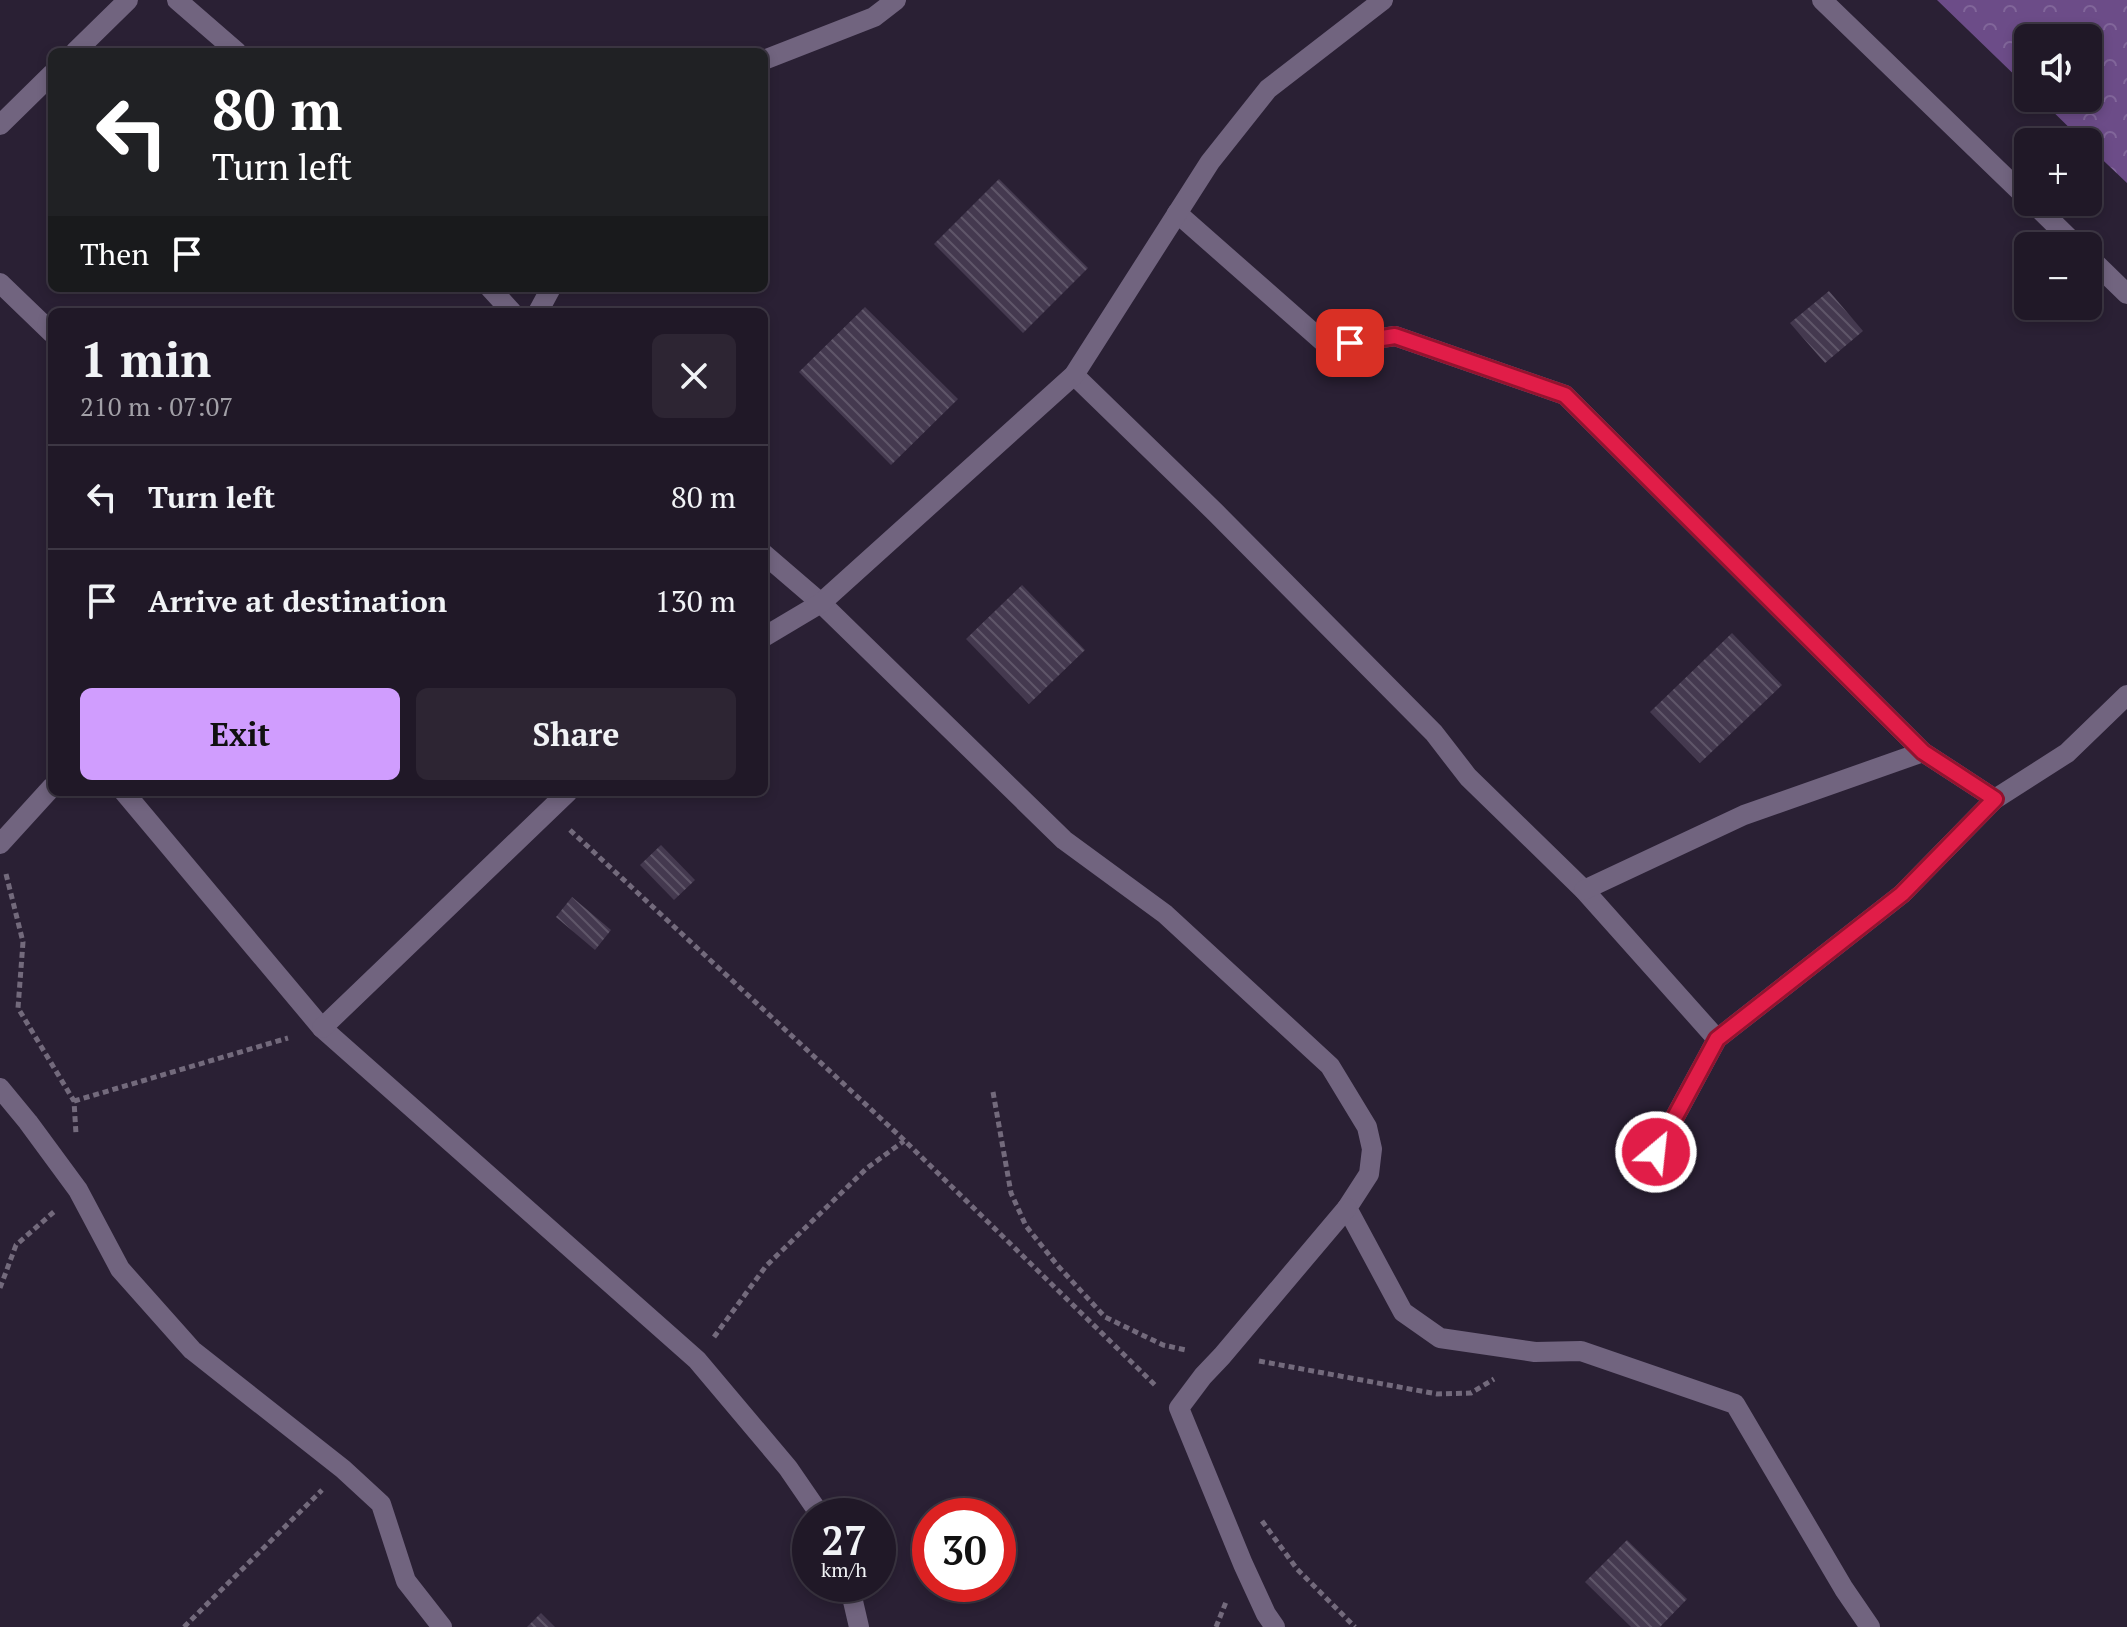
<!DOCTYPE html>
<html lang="en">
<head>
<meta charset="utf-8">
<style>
  :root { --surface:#201827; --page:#2d2533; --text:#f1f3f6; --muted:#a2a0a7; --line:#3d3744; --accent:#d09dfe }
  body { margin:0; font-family:"PT Serif",serif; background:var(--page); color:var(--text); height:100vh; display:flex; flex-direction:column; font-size:30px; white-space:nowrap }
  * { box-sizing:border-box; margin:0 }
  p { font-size:26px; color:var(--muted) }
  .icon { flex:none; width:44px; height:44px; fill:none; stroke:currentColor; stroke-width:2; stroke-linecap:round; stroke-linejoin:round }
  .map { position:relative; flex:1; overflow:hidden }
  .panel { position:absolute; left:48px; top:308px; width:720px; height:488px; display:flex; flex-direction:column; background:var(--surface); border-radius:12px; box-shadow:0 4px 12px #0003,0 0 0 2px var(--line) }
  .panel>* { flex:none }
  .hud { position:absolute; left:48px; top:48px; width:720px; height:244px; border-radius:12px; box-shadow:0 4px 12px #0003,0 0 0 2px var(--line); background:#202124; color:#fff; overflow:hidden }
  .tools { position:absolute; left:2014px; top:24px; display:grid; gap:16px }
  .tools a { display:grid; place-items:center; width:88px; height:88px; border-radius:12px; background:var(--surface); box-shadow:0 4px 12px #0003,0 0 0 2px var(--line); font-size:40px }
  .speed { position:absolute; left:792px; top:1498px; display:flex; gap:16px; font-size:40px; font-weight:700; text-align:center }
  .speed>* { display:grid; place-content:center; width:104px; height:104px; border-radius:50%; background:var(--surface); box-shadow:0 4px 12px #0003,0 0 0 2px var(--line); line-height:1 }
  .speed small { font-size:20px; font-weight:400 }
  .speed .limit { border:12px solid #d22; background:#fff; color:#111 }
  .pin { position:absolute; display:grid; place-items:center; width:68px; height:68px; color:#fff; margin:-34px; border-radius:16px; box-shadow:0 4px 12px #0006 }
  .me { position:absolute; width:88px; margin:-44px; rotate:28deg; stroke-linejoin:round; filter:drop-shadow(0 0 6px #0008) }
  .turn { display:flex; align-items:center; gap:28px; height:168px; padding:0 32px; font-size:36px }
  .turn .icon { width:104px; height:104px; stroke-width:2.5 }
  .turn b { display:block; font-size:56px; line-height:68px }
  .then { display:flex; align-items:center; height:76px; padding:0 32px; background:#0003; gap:16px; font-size:30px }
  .round { display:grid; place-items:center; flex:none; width:84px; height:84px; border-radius:12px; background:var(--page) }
  .summary { display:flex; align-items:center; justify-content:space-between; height:136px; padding:0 32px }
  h1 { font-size:48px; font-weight:700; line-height:60px }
  .cta { display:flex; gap:16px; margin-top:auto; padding:16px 32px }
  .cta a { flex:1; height:92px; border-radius:12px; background:var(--accent); color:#111; font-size:32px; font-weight:700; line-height:92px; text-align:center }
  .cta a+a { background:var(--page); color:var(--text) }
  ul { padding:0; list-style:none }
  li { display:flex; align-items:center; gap:24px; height:104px; padding:0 32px; border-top:2px solid var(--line) }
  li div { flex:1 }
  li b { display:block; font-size:30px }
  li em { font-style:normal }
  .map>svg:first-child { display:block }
</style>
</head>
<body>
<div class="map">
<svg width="2127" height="1627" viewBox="0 0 2127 1627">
  <defs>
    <pattern id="forest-crowns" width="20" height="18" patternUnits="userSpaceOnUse" patternTransform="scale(2)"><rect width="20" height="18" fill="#6c4c88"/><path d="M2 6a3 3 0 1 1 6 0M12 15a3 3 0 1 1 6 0" fill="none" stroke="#81669a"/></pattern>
    <pattern id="building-back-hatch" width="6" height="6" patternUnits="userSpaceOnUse" patternTransform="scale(2)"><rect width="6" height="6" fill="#44394f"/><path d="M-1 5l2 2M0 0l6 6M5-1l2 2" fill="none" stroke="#5f5669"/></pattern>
  </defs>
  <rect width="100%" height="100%" fill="#2a2034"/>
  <polygon fill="url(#forest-crowns)" points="1937,0 2127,0 2127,183 2088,146 2088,142 2084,142 2039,98 2088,98 2088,38 2028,38 2028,88"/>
  <g fill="url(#building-back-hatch)">
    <polygon points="999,179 1088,268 1023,333 934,244"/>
    <polygon points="1829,291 1863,331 1825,363 1790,323"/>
    <polygon points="865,307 958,399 891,465 799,372"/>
    <polygon points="1022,585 1085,650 1029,704 966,639"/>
    <polygon points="1732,633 1782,685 1700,763 1650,712"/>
    <polygon points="661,845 695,880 674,900 640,865"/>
    <polygon points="572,897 611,930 595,950 556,917"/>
    <polygon points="1627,1540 1687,1599 1660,1627 1631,1627 1585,1582"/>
    <polygon points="541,1613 555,1627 527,1627"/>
  </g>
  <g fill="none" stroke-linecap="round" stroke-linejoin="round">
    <g stroke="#736a7c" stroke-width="5" stroke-dasharray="6 4" stroke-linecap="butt">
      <polyline points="570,830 904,1140 1157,1387"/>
      <polyline points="6,874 23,942 18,1008 74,1101 76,1134"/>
      <polyline points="993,1092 1011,1193 1026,1226 1058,1266 1105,1317 1163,1345 1186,1350"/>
      <polyline points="74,1101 288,1038"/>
      <polyline points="0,1288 16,1245 56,1210"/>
      <polyline points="714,1337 766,1266 867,1168 904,1141"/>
      <polyline points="1259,1361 1437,1394 1471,1393 1494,1379"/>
      <polyline points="1262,1521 1297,1569 1355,1627"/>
      <polyline points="184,1627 322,1490"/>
      <polyline points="1216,1627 1226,1602"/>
    </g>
    <g stroke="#71647f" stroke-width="20">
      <polyline points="177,0 237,52"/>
      <polyline points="1822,0 2028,199"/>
      <polyline points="75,52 128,0"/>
      <polyline points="764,60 874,17 896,0"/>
      <polyline points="0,125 52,74"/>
      <polyline points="2032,202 2077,246"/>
      <polyline points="1177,213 1328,346 1395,336 1565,395 1923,752 1995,799 2067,753 2127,695"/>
      <polyline points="2088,256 2127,294"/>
      <polyline points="0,283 52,333"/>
      <polyline points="490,288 512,312"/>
      <polyline points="538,312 551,288"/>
      <polyline points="1074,375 1216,513 1434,733 1468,777 1584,890 1717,1039"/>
      <polyline points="764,554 821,603 1064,840 1165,914 1330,1066 1367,1127 1372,1149 1369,1174 1347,1208 1403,1312 1440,1338 1535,1352 1581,1351 1735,1404 1844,1589 1870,1627"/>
      <polyline points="764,637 821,603 1074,375 1210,162 1268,89 1383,0"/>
      <polyline points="124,792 322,1028 697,1360 788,1468 821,1516"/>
      <polyline points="0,844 52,787"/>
      <polyline points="1584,890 1744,815 1923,752"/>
      <polyline points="322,1028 568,792"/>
      <polyline points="0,1088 28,1122 78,1190 120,1269 192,1350 343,1469 381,1504 406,1581 442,1627"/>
      <polyline points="1656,1152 1717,1039 1902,894 1995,799"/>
      <polyline points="849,1584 859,1627"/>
      <polyline points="1275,1627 1266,1614 1243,1564 1179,1408 1203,1376 1222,1356 1347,1208"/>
    </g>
  </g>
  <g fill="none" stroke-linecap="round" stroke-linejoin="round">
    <g stroke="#92132f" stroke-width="20">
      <polyline id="route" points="1350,343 1395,336 1565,395 1923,752 1995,799 1902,894 1717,1039 1656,1152"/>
    </g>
    <use href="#route" stroke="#e11d48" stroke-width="14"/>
  </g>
</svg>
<div class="tools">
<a><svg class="icon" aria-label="sound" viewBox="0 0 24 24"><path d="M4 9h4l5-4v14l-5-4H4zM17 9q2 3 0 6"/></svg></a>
<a>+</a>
<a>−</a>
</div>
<div class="speed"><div>27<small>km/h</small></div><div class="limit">30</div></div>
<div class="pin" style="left:1350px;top:343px;background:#d93025"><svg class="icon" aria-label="arrive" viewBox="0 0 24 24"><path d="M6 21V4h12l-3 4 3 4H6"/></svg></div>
<svg class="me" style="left:1656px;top:1152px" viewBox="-20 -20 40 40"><circle r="17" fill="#e11d48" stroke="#fff" stroke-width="3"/><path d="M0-11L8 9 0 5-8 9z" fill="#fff"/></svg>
<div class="hud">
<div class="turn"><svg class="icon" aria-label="left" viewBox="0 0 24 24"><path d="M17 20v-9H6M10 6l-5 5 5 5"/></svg><div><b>80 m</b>Turn left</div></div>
<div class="then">Then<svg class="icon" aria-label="arrive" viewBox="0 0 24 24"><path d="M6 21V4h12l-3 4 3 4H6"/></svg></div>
</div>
<section class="panel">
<div class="summary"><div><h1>1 min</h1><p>210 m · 07:07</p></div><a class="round"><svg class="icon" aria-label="close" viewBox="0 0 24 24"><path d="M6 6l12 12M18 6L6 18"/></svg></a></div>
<ul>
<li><svg class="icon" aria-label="left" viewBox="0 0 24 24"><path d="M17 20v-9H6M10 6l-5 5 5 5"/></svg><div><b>Turn left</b></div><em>80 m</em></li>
<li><svg class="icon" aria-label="arrive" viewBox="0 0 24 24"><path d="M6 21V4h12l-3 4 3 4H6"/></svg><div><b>Arrive at destination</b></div><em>130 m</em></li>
</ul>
<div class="cta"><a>Exit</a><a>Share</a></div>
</section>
</div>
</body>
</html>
